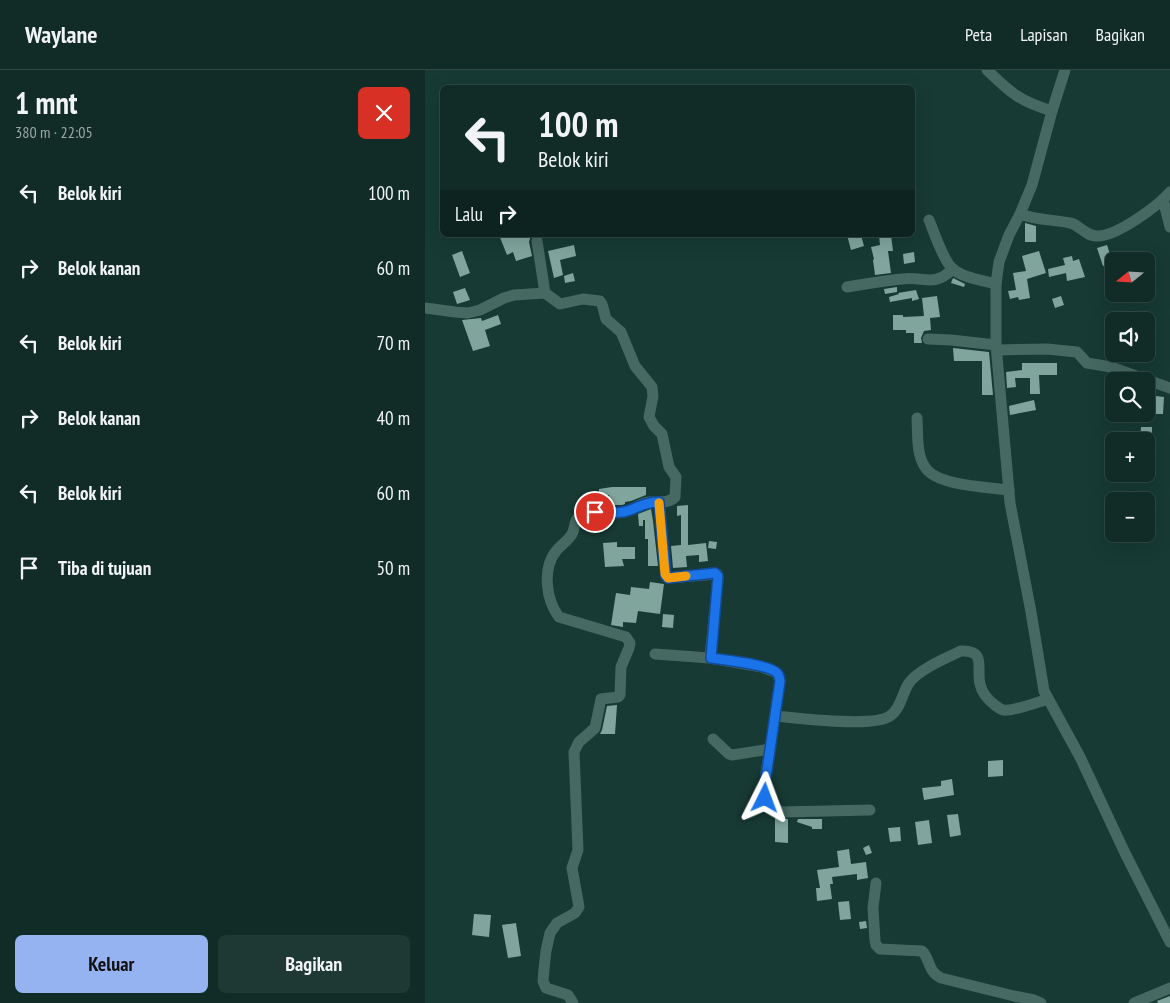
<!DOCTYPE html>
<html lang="id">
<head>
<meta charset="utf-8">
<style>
  :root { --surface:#112c27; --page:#1e3833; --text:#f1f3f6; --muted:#9ca7a7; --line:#304844; --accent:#95b2f1 }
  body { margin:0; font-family:"PT Sans Narrow",sans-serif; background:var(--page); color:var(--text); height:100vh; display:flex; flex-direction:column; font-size:19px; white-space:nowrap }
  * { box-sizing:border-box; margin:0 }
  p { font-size:16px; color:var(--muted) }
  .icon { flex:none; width:28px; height:28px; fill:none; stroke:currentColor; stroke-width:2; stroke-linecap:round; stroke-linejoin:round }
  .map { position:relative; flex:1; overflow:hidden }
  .drawer { display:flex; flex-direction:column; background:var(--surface); width:425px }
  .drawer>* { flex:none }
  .top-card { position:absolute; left:15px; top:15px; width:475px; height:152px; border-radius:8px; box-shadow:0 5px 20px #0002,0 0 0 1px var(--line); background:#112c27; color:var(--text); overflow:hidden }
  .needle { width:32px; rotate:252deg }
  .buttons { position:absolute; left:680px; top:182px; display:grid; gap:10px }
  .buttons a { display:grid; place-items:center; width:50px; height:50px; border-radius:8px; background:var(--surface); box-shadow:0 5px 20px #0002,0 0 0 1px var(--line); font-size:25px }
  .pin { position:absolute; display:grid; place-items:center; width:42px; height:42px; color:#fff; margin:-21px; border:2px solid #fff; border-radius:50%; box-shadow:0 1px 5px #0007 }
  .me { position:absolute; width:55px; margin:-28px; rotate:3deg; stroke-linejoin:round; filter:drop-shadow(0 0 4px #0008) }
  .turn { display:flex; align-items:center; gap:18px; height:105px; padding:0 15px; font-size:22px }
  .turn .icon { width:65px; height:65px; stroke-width:2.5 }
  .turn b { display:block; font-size:35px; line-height:42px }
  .then { display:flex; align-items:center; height:48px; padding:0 15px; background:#0003; gap:10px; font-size:19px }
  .round { display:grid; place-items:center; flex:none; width:52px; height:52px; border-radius:8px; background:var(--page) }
  .overview { display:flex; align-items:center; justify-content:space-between; height:85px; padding:0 15px }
  h1 { font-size:30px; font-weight:700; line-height:38px }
  .primary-button { display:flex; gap:10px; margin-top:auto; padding:10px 15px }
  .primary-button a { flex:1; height:58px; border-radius:8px; background:var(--accent); color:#111; font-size:20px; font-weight:700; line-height:58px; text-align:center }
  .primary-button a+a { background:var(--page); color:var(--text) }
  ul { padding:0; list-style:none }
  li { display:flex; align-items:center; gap:15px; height:75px; padding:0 15px }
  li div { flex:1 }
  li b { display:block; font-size:19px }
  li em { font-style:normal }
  header { display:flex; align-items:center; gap:30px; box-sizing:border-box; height:70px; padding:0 25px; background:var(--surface); border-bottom:1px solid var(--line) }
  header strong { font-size:24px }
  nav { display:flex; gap:28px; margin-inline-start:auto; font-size:18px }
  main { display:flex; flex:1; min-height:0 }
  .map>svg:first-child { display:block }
</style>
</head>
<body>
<header>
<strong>Waylane</strong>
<nav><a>Peta</a><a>Lapisan</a><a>Bagikan</a></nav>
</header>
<main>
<section class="drawer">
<div class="overview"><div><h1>1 mnt</h1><p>380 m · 22:05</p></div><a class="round" style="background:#d93025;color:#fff"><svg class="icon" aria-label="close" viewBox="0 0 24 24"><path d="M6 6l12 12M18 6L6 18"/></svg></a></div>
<ul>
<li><svg class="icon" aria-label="left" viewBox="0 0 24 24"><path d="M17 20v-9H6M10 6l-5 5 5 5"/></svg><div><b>Belok kiri</b></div><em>100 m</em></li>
<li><svg class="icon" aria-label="right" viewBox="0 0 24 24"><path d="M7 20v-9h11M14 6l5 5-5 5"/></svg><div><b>Belok kanan</b></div><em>60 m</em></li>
<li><svg class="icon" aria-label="left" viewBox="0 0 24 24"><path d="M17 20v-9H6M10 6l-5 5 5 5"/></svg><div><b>Belok kiri</b></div><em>70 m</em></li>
<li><svg class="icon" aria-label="right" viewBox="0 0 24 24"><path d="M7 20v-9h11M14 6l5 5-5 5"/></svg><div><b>Belok kanan</b></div><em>40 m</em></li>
<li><svg class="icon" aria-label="left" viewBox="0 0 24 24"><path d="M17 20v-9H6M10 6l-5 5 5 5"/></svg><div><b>Belok kiri</b></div><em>60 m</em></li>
<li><svg class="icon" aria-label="arrive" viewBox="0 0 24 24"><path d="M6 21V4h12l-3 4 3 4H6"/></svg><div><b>Tiba di tujuan</b></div><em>50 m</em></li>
</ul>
<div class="primary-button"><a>Keluar</a><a>Bagikan</a></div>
</section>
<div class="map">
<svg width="745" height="933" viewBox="0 0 745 933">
  <rect width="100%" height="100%" fill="#173a34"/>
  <g fill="#80a59d">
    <polygon points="600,153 611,156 611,172 600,172"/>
    <polygon points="74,165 106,165 104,172 107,186 91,191 88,182 82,185"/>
    <polygon points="422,165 436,165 439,176 426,180"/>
    <polygon points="454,165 466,165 468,181 463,181 466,203 450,205 448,190 449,189 446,177 455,175"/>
    <polygon points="149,175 151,186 135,190 138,205 129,208 123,181"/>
    <polygon points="682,175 688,193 678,196 672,178"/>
    <polygon points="37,181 45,203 35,207 27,185"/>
    <polygon points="614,181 621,203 602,209 605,228 594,230 593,227 585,229 583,221 591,220 588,203 601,201 597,186"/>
    <polygon points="489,182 490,192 479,194 478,184"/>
    <polygon points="647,186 648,191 654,189 660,207 642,211 641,203 624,207 623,199 640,195 638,188"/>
    <polygon points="148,203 150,211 140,213 139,206"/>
    <polygon points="528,208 540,214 539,217 526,213"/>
    <polygon points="472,217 472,222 460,224 459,219"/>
    <polygon points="40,218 45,230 32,234 28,222"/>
    <polygon points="491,220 494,229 487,231 487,228 465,232 464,227 474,224 473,223"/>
    <polygon points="512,226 515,247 505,248 506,260 499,261 496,268 497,273 489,273 489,263 481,263 481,260 468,260 468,245 478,245 478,247 499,246 497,228"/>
    <polygon points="636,226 639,235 630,238 627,229"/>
    <polygon points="73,245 76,254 60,260 65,276 48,281 37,250 56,248 57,251"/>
    <polygon points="528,278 564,282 568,325 557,325 557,291 529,291"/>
    <polygon points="597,293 632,293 632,305 614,305 615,324 605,324 605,308 590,308 591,317 582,318 581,302 597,300"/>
    <polygon points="731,326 739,327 738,344 731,344 731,341 721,342 721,331 731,331"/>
    <polygon points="609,330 611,340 585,345 584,336"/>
    <polygon points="716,357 727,357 727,371 715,371"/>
    <polygon points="187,417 221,417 221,425 206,431 200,432 200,434 197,435 183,435 184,425 174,426 174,419"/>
    <polygon points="263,435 263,475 281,473 283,491 274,492 274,485 261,486 262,497 248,498 246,476 256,475 256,445 252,446 252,436"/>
    <polygon points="226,439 228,451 233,496 223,496 223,469 220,469 220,450 218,450 218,456 214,456 213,444"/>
    <polygon points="284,471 292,472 291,479 283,478"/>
    <polygon points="192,472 192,477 210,477 210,489 197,489 199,496 180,497 178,473"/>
    <polygon points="225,512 239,514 235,544 213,541 211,553 198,552 198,557 186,555 191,523 205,525 206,517 224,519"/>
    <polygon points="238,544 249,545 248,558 237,557"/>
    <polygon points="192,635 190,664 175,664 177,660 182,636"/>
    <polygon points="578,690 578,706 563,707 563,691"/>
    <polygon points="527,709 529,725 499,730 497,718 516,716 516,711"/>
    <polygon points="533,744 536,765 525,767 522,745"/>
    <polygon points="350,747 357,749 363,749 363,773 350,772"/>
    <polygon points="373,749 397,749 397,759 387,759 387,757 372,752"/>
    <polygon points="504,750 507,773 493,775 490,752"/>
    <polygon points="475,757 476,771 465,772 463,758"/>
    <polygon points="444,775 447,783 441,785 438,778"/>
    <polygon points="424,779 426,794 441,792 443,808 432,810 432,804 407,807 408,814 405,814 407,829 392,831 391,818 395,818 392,800 414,797 412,781"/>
    <polygon points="424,831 426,849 415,850 413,832"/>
    <polygon points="49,844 66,845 64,867 47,865"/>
    <polygon points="441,851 442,858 435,859 434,852"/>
    <polygon points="91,853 96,886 83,888 77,855"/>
    <polygon points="745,926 745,933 733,933 732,931"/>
  </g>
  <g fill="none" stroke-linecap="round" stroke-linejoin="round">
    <g stroke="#466962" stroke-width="11">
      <path d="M562,0C586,23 594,31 627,41L607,115L595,144"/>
      <polyline points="627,41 640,0"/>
      <path d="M745,122C733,136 692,166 673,166C661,167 655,155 645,153C627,149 614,151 595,144L584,165L574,192L571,214V275L585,433L606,542L619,621L655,687L700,783L745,872"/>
      <polyline points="738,129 745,157"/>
      <path d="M504,150C509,162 518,189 526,197C536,208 557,210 571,214"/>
      <polyline points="112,171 120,223"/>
      <path d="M422,217C440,214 458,211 477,209C499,206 508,218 528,199"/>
      <path d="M0,238L30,242L43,243L55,240L79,228L89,225L120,223L135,234L158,229L175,231L177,234L181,249L196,262L210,296L227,317L228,326L224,347L229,356L237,364L244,397L251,407L250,427C243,434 234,431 224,432C215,433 208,440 199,442C185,445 171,439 157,445C148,449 151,457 147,464C143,471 136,475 131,481C117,499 121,530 134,547L201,567L205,573L204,578L196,597L195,625L193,627L176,629L170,658L154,672L149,682L153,780L147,798L154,837L150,843L132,853L125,863L121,881L119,899L118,911L121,918L143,925L148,933"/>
      <polyline points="503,269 526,270 571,275"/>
      <polyline points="572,280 622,279 652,282 662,293 686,297 745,318"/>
      <path d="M492,348C493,363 491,384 500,397C511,416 563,417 584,420"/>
      <path d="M234,432L241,506L243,508L292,504L293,508L285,588L337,597L352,603L355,611L350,646C373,648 448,658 465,646C476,639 477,623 484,613C493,600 521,588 536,581C562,580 551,598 555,614C557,624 563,630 571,636C573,637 575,639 578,640C587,642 613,632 623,629"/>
      <polyline points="230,584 285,588"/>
      <polyline points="288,669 304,684 307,685 345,679 350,646"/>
      <path d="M345,679C342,702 330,731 357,742L445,740"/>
      <path d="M451,813L448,838L450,871L451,875L455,879L497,881C506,890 502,901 516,908L589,926L609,930L616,933"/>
      <polyline points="709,933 745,918"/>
    </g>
  </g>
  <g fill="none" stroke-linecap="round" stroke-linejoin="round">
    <g stroke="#114b97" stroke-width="12">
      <path id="route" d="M170,442C180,443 192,444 202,441C215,437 219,432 234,432L241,506L243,508L290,503L293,506L286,588C299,590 343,594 352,603C355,606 354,607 355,611L339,721L340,728"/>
    </g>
    <use href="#route" stroke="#1a73e8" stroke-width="9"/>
    <polyline stroke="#f59e0b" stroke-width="9" points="234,433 240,504 243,508 261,506"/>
  </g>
</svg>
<div class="buttons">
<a><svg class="needle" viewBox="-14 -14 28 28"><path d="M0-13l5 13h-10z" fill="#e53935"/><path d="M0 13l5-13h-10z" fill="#9ca7a7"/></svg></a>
<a><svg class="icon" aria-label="sound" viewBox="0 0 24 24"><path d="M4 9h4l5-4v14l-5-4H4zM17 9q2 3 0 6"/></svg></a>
<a><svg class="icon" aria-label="search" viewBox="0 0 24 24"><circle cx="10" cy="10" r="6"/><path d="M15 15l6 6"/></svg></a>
<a>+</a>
<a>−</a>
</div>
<div class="pin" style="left:170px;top:442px;background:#d93025"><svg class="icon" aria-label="arrive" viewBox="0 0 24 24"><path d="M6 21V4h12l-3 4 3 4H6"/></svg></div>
<svg class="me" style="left:340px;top:728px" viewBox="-20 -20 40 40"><path d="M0-17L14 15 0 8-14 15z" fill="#1a73e8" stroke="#fff" stroke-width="4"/></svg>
<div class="top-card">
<div class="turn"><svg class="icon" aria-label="left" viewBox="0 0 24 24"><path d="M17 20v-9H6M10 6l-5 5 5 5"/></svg><div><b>100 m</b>Belok kiri</div></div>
<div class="then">Lalu<svg class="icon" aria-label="right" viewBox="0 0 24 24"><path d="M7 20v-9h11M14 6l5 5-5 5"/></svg></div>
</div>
</div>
</main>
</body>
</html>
